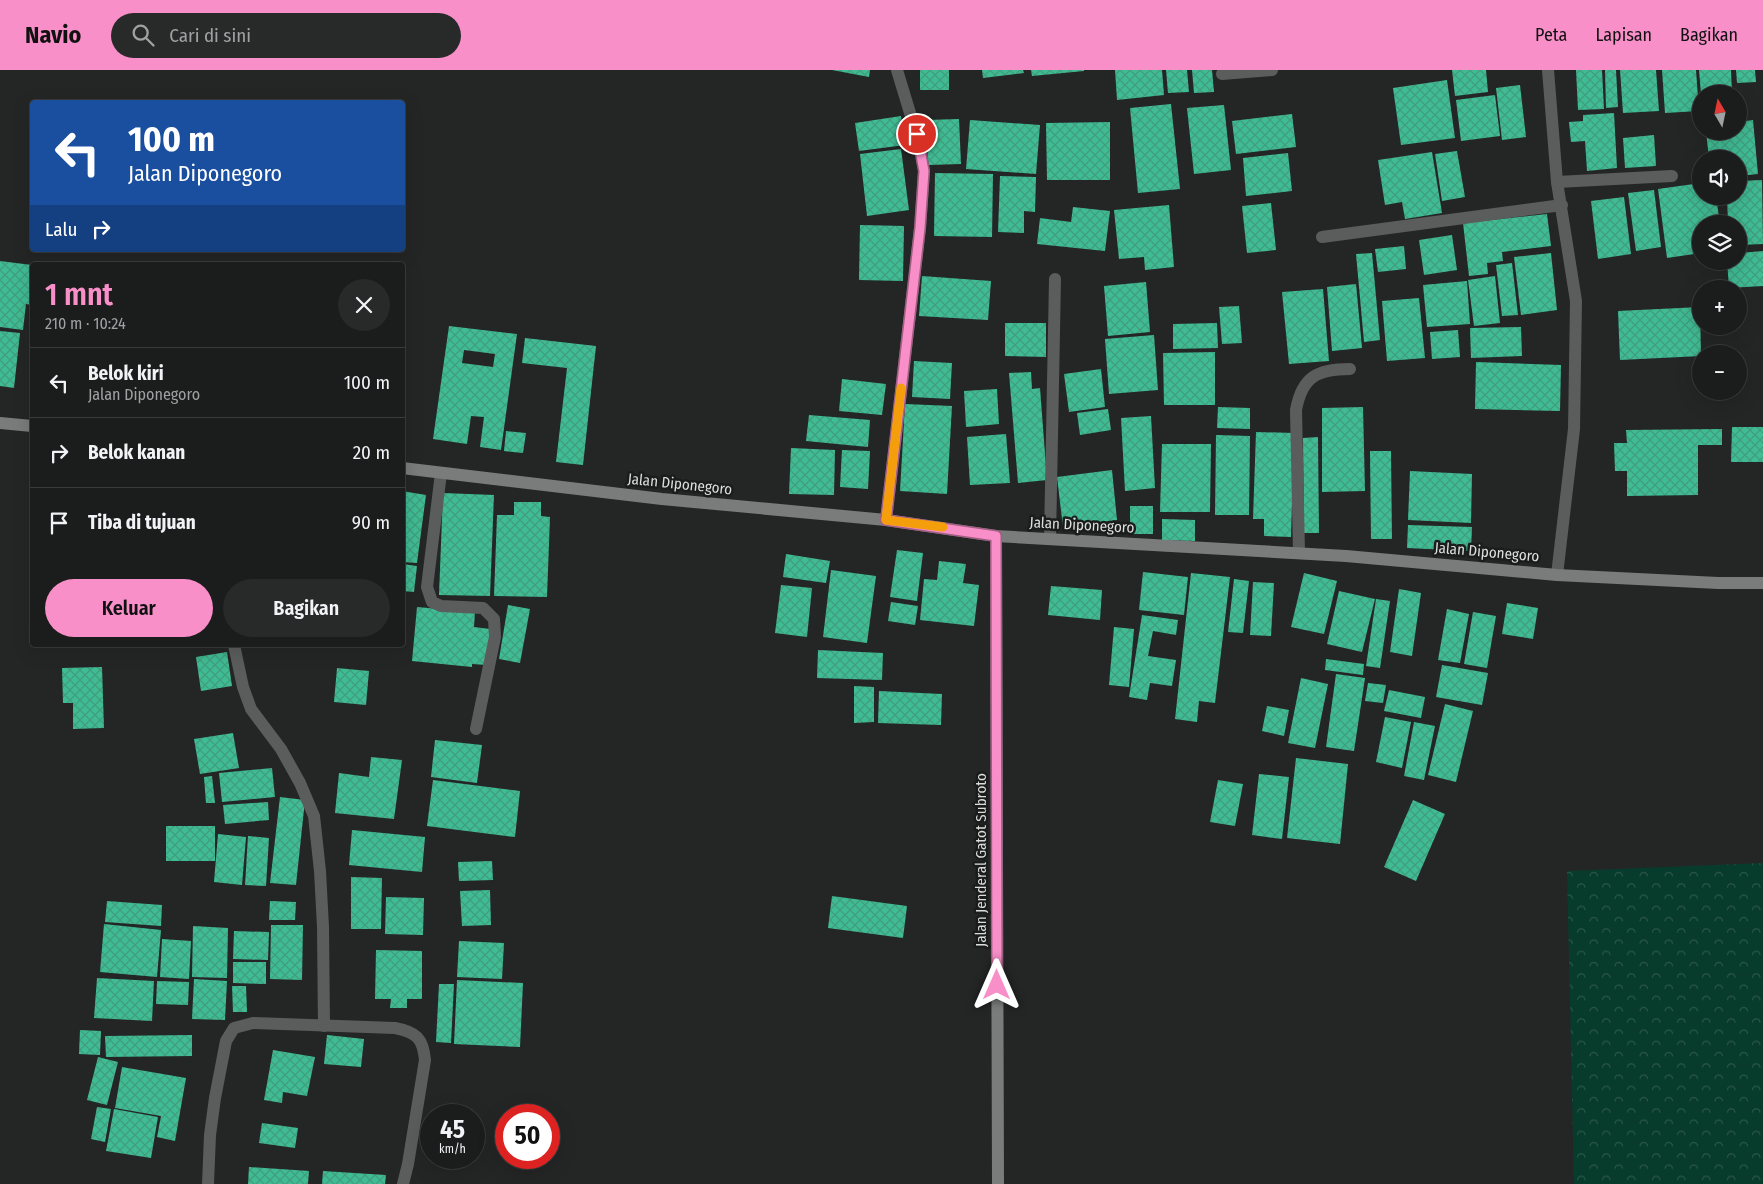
<!DOCTYPE html>
<html lang="id">
<head>
<meta charset="utf-8">
<style>
  :root { --surface:#1b1c1c; --page:#282929; --text:#f1f3f6; --muted:#a0a1a3; --line:#393a3b; --accent:#f98fc9 }
  body { margin:0; font-family:"Fira Sans Condensed",sans-serif; background:var(--page); color:var(--text); height:100vh; display:flex; flex-direction:column; font-size:19px; white-space:nowrap }
  * { box-sizing:border-box; margin:0 }
  p { font-size:16px; color:var(--muted) }
  .icon { flex:none; width:28px; height:28px; fill:none; stroke:currentColor; stroke-width:2; stroke-linecap:round; stroke-linejoin:round }
  .map { position:relative; flex:1; overflow:hidden }
  .sheet { position:absolute; left:30px; top:192px; width:375px; height:385px; display:flex; flex-direction:column; background:var(--surface); border-radius:5px; box-shadow:0 5px 20px #0002,0 0 0 1px var(--line) }
  .sheet>* { flex:none }
  .guide { position:absolute; left:30px; top:30px; width:375px; height:152px; border-radius:5px; box-shadow:0 5px 20px #0002,0 0 0 1px var(--line); background:#1a4fa0; color:#fff; overflow:hidden }
  .needle { width:32px; rotate:351deg }
  .tools { position:absolute; left:1692px; top:15px; display:grid; gap:10px }
  .tools a { display:grid; place-items:center; width:55px; height:55px; border-radius:50%; background:var(--surface); box-shadow:0 5px 20px #0002,0 0 0 1px var(--line); font-size:25px }
  .speed { position:absolute; left:420px; top:1034px; display:flex; gap:10px; font-size:25px; font-weight:700; text-align:center }
  .speed>* { display:grid; place-content:center; width:65px; height:65px; border-radius:50%; background:var(--surface); box-shadow:0 5px 20px #0002,0 0 0 1px var(--line); line-height:1 }
  .speed small { font-size:12px; font-weight:400 }
  .speed .limit { border:8px solid #d22; background:#fff; color:#111 }
  .pin { position:absolute; display:grid; place-items:center; width:42px; height:42px; color:#fff; margin:-21px; border:2px solid #fff; border-radius:50%; box-shadow:0 1px 5px #0007 }
  .me { position:absolute; width:55px; margin:-28px; rotate:0deg; stroke-linejoin:round; filter:drop-shadow(0 0 4px #0008) }
  .turn { display:flex; align-items:center; gap:18px; height:105px; padding:0 15px; font-size:22px }
  .turn .icon { width:65px; height:65px; stroke-width:2.5 }
  .turn b { display:block; font-size:35px; line-height:42px }
  .then { display:flex; align-items:center; height:48px; padding:0 15px; background:#0003; gap:10px; font-size:19px }
  .round { display:grid; place-items:center; flex:none; width:52px; height:52px; border-radius:26px; background:var(--page) }
  .summary { display:flex; align-items:center; justify-content:space-between; height:85px; padding:0 15px }
  h1 { font-size:30px; font-weight:600; line-height:38px; color:var(--accent) }
  .button { display:flex; gap:10px; margin-top:auto; padding:10px 15px }
  .button a { flex:1; height:58px; border-radius:30px; background:var(--accent); color:#111; font-size:20px; font-weight:600; line-height:58px; text-align:center }
  .button a+a { background:var(--page); color:var(--text) }
  ul { padding:0; list-style:none }
  li { display:flex; align-items:center; gap:15px; height:70px; padding:0 15px; border-top:1px solid var(--line) }
  li div { flex:1 }
  li b { display:block; font-size:19px }
  li em { font-style:normal }
  header { display:flex; align-items:center; gap:30px; box-sizing:border-box; height:70px; padding:0 25px; background:var(--accent); color:#111 }
  header strong { font-size:24px }
  nav { display:flex; gap:28px; margin-inline-start:auto; font-size:18px }
  .search { width:350px; height:45px; background:var(--page); display:flex; align-items:center; gap:12px; box-sizing:border-box; padding:0 18px; border-radius:28px; color:var(--muted); font-size:19px }
  .map>svg:first-child { display:block }
</style>
</head>
<body>
<header>
<strong>Navio</strong>
<div class="search"><svg class="icon" aria-label="search" viewBox="0 0 24 24"><circle cx="10" cy="10" r="6"/><path d="M15 15l6 6"/></svg>Cari di sini</div>
<nav><a>Peta</a><a>Lapisan</a><a>Bagikan</a></nav>
</header>
<div class="map">
<svg width="1763" height="1114" viewBox="0 0 1763 1114">
  <defs>
    <pattern id="forest-crowns" width="20" height="18" patternUnits="userSpaceOnUse" patternTransform="scale(1.25)"><rect width="20" height="18" fill="#073b2b"/><path d="M2 6a3 3 0 1 1 6 0M12 15a3 3 0 1 1 6 0" fill="none" stroke="#2b5749"/></pattern>
    <pattern id="building-cross-hatch" width="8" height="8" patternUnits="userSpaceOnUse" patternTransform="scale(1.25)"><rect width="8" height="8" fill="#3fbc93"/><path d="M0 0l8 8M0 8l8-8" fill="none" stroke="#409e7f"/></pattern>
  </defs>
  <rect width="100%" height="100%" fill="#242625"/>
  <polygon fill="url(#forest-crowns)" points="1763,793 1763,1114 1574,1114 1567,801"/>
  <g fill="url(#building-cross-hatch)" fill-rule="evenodd">
    <polygon points="832,0 870,0 869,7"/>
    <rect x="920" y="0" width="29" height="20"/>
    <polygon points="982,0 1023,0 1024,3 983,8"/>
    <polygon points="1031,0 1084,0 1084,1 1032,6"/>
    <polygon points="1115,0 1162,0 1164,25 1117,30"/>
    <polygon points="1166,0 1187,0 1189,22 1168,23"/>
    <polygon points="1192,0 1212,0 1214,22 1194,23"/>
    <polygon points="1452,0 1486,0 1488,22 1455,26"/>
    <polygon points="1576,0 1602,0 1604,39 1578,40"/>
    <polygon points="1605,0 1616,0 1618,37 1606,38"/>
    <polygon points="1620,0 1656,0 1659,41 1623,43"/>
    <polygon points="1662,0 1696,0 1699,41 1665,43"/>
    <polygon points="1699,0 1731,0 1732,24 1701,24"/>
    <polygon points="1736,0 1755,0 1756,12 1737,13"/>
    <polygon points="1447,10 1455,68 1401,75 1393,18"/>
    <polygon points="1520,15 1526,67 1502,70 1496,18"/>
    <polygon points="1495,25 1500,66 1461,71 1456,30"/>
    <polygon points="1171,34 1180,119 1138,123 1130,38"/>
    <polygon points="1224,35 1231,100 1194,104 1187,38"/>
    <polygon points="1614,43 1617,98 1587,101 1585,71 1571,72 1569,52 1583,51 1583,45"/>
    <polygon points="1292,44 1296,77 1236,84 1232,51"/>
    <polygon points="901,46 905,75 859,81 855,53"/>
    <polygon points="959,49 961,94 928,95 926,50"/>
    <polygon points="970,50 1040,55 1036,104 966,99"/>
    <polygon points="1753,50 1758,104 1739,106 1739,89 1709,89 1706,61 1739,61 1739,52"/>
    <polygon points="1110,52 1110,110 1047,110 1046,53"/>
    <polygon points="1654,65 1656,96 1625,98 1623,68"/>
    <polygon points="901,79 909,140 867,146 860,84"/>
    <polygon points="1457,81 1465,127 1442,131 1435,84"/>
    <polygon points="1432,82 1442,143 1405,149 1402,132 1385,135 1378,90"/>
    <polygon points="1288,83 1292,121 1246,126 1243,88"/>
    <polygon points="935,103 993,104 992,167 934,166"/>
    <polygon points="1000,106 1036,107 1035,142 1024,141 1024,163 998,162"/>
    <polygon points="1762,110 1763,174 1739,175 1739,154 1728,154 1727,126 1739,126 1739,111"/>
    <polygon points="1701,113 1701,126 1716,126 1720,154 1701,154 1701,183 1667,188 1658,119"/>
    <polygon points="1654,120 1661,177 1636,181 1628,123"/>
    <polygon points="1624,127 1631,184 1598,189 1591,131"/>
    <polygon points="1271,133 1276,180 1247,183 1242,136"/>
    <polygon points="1169,135 1174,197 1145,200 1144,187 1119,189 1114,140"/>
    <polygon points="1073,137 1110,141 1105,181 1037,174 1040,148 1071,152"/>
    <polygon points="1547,144 1551,176 1502,182 1503,191 1487,193 1488,204 1469,206 1463,153"/>
    <polygon points="860,155 904,156 903,211 859,210"/>
    <polygon points="1452,165 1457,200 1424,205 1419,170"/>
    <polygon points="1404,176 1406,199 1378,202 1375,179"/>
    <polygon points="1763,181 1763,216 1729,218 1727,191 1739,191 1739,183"/>
    <polygon points="1372,183 1380,270 1364,272 1356,184"/>
    <polygon points="1551,183 1557,240 1521,245 1514,187"/>
    <polygon points="0,191 32,195 32,235 26,234 23,260 0,257"/>
    <polygon points="1512,193 1518,245 1502,246 1496,195"/>
    <polygon points="922,206 991,211 988,250 919,246"/>
    <polygon points="1495,206 1500,253 1474,256 1468,210"/>
    <polygon points="1467,211 1470,254 1427,257 1423,215"/>
    <polygon points="1146,212 1150,262 1108,266 1104,216"/>
    <polygon points="1356,214 1362,278 1332,281 1327,217"/>
    <polygon points="1323,219 1329,291 1289,294 1282,222"/>
    <polygon points="1419,228 1425,288 1387,291 1382,231"/>
    <polygon points="1239,236 1242,273 1222,274 1219,237"/>
    <polygon points="1700,237 1701,286 1620,290 1618,241"/>
    <polygon points="1005,253 1046,253 1046,287 1005,286"/>
    <polygon points="1217,253 1218,278 1173,279 1173,254"/>
    <path d="M449,256L517,264L501,380L480,377L484,347L471,346L467,374L433,369ZM464,280L495,284L493,297L462,293Z"/>
    <polygon points="1521,257 1522,286 1471,288 1470,258"/>
    <polygon points="1458,260 1460,287 1432,289 1430,262"/>
    <polygon points="0,261 20,263 14,318 0,316"/>
    <polygon points="1154,265 1158,320 1109,324 1105,269"/>
    <polygon points="525,268 596,276 583,395 556,392 567,298 522,293"/>
    <polygon points="1215,282 1215,335 1164,335 1163,283"/>
    <polygon points="914,291 952,293 950,329 912,327"/>
    <polygon points="1476,292 1561,295 1560,341 1475,339"/>
    <polygon points="1101,299 1105,337 1069,342 1064,304"/>
    <polygon points="1031,302 1032,319 1040,318 1047,410 1018,413 1009,303"/>
    <polygon points="842,309 886,314 882,345 839,341"/>
    <polygon points="997,319 999,354 966,357 964,321"/>
    <polygon points="905,334 952,336 947,424 900,421"/>
    <polygon points="1218,337 1250,338 1250,359 1217,358"/>
    <polygon points="1363,337 1365,421 1322,422 1322,338"/>
    <polygon points="1108,339 1111,360 1080,365 1077,343"/>
    <polygon points="809,345 870,350 868,377 806,371"/>
    <polygon points="1151,346 1155,418 1125,421 1121,348"/>
    <polygon points="1732,357 1763,357 1763,392 1731,392"/>
    <polygon points="1722,359 1722,375 1698,375 1698,425 1627,426 1627,401 1615,401 1614,373 1627,373 1626,360"/>
    <polygon points="506,361 526,363 523,383 504,381"/>
    <polygon points="1256,362 1294,363 1291,467 1264,466 1264,449 1253,449"/>
    <polygon points="1006,364 1010,413 970,415 967,367"/>
    <polygon points="1216,365 1250,366 1249,445 1215,445"/>
    <polygon points="1318,367 1319,463 1304,463 1303,368"/>
    <polygon points="1162,374 1211,374 1210,442 1160,442"/>
    <polygon points="791,378 835,380 834,425 789,424"/>
    <polygon points="842,380 870,381 868,419 840,417"/>
    <polygon points="1370,381 1391,381 1392,469 1371,469"/>
    <polygon points="1112,400 1117,450 1063,457 1057,407"/>
    <polygon points="1410,401 1472,404 1471,453 1408,450"/>
    <polygon points="402,421 426,425 417,493 402,492"/>
    <polygon points="443,423 494,425 490,526 439,525"/>
    <polygon points="514,432 541,432 541,446 550,447 547,527 494,526 497,445 514,445"/>
    <rect x="1130" y="436" width="23" height="28"/>
    <polygon points="1162,449 1195,450 1195,471 1162,470"/>
    <polygon points="1408,455 1472,457 1471,481 1407,478"/>
    <polygon points="897,480 923,483 917,531 890,527"/>
    <polygon points="786,484 830,491 826,513 783,507"/>
    <polygon points="939,491 966,494 963,513 979,515 974,556 920,550 924,509 937,510"/>
    <polygon points="402,494 417,496 414,522 402,521"/>
    <polygon points="831,500 876,506 867,573 823,567"/>
    <polygon points="1143,502 1188,507 1184,545 1139,540"/>
    <polygon points="1191,503 1230,507 1215,633 1199,631 1197,652 1175,649"/>
    <polygon points="1304,503 1337,511 1324,564 1291,557"/>
    <polygon points="1234,509 1249,511 1243,563 1228,562"/>
    <polygon points="1253,512 1274,513 1271,566 1250,565"/>
    <polygon points="781,515 812,518 807,567 775,563"/>
    <polygon points="1051,516 1102,520 1100,550 1048,545"/>
    <polygon points="1399,519 1421,523 1412,586 1390,582"/>
    <polygon points="1339,521 1375,529 1362,582 1327,574"/>
    <polygon points="1376,529 1390,531 1380,598 1366,596"/>
    <polygon points="891,532 918,536 915,555 888,551"/>
    <polygon points="1507,533 1538,538 1533,569 1502,564"/>
    <polygon points="508,535 530,539 520,593 499,589"/>
    <polygon points="417,537 475,542 474,557 490,559 487,595 472,594 472,597 412,591"/>
    <polygon points="1447,539 1469,544 1460,593 1438,590"/>
    <polygon points="1473,542 1496,546 1487,598 1464,594"/>
    <polygon points="1142,545 1178,550 1176,565 1153,561 1148,586 1176,590 1172,616 1150,613 1147,630 1129,627"/>
    <polygon points="1114,557 1134,559 1129,617 1109,615"/>
    <polygon points="818,580 883,583 882,610 817,608"/>
    <polygon points="227,582 232,616 201,621 196,587"/>
    <polygon points="1326,589 1364,594 1363,605 1325,600"/>
    <polygon points="1442,595 1488,603 1482,635 1436,627"/>
    <polygon points="102,597 104,658 73,659 73,633 63,633 62,598"/>
    <polygon points="337,598 369,601 366,635 334,632"/>
    <polygon points="1336,604 1365,608 1354,681 1326,677"/>
    <polygon points="1301,608 1328,614 1315,678 1288,673"/>
    <polygon points="1368,613 1386,615 1383,633 1365,631"/>
    <polygon points="854,616 874,617 874,652 854,653"/>
    <polygon points="1389,620 1425,627 1421,648 1384,641"/>
    <polygon points="879,621 942,624 941,655 878,653"/>
    <polygon points="1445,634 1473,641 1456,712 1428,705"/>
    <polygon points="1267,636 1289,640 1284,666 1262,661"/>
    <polygon points="1385,647 1411,652 1402,698 1376,692"/>
    <polygon points="1414,652 1435,656 1424,710 1404,706"/>
    <polygon points="233,663 239,698 200,704 194,669"/>
    <polygon points="435,670 482,675 477,713 431,707"/>
    <polygon points="371,687 402,690 394,749 335,743 339,703 369,707"/>
    <polygon points="1296,688 1348,694 1340,774 1287,768"/>
    <polygon points="272,698 275,727 222,732 219,703"/>
    <polygon points="1259,704 1289,707 1282,769 1252,765"/>
    <polygon points="212,706 215,733 206,733 204,707"/>
    <polygon points="433,710 520,721 515,767 427,756"/>
    <polygon points="1218,710 1243,714 1235,756 1210,752"/>
    <polygon points="280,727 305,730 296,815 270,813"/>
    <polygon points="1413,730 1445,744 1416,811 1384,797"/>
    <polygon points="268,732 269,750 225,754 223,735"/>
    <rect x="166" y="756" width="49" height="35"/>
    <polygon points="352,760 425,767 422,802 349,795"/>
    <polygon points="218,764 246,767 242,815 214,812"/>
    <polygon points="248,766 269,768 266,816 245,815"/>
    <polygon points="492,791 493,810 459,811 458,792"/>
    <polygon points="351,807 382,808 381,859 351,859"/>
    <polygon points="490,820 491,855 462,856 460,821"/>
    <polygon points="832,826 907,836 903,868 828,858"/>
    <polygon points="386,827 424,828 423,865 385,864"/>
    <polygon points="107,831 162,835 161,856 105,852"/>
    <polygon points="270,831 296,832 295,850 269,850"/>
    <polygon points="104,854 161,860 157,907 100,902"/>
    <polygon points="271,855 303,855 302,910 270,909"/>
    <polygon points="193,856 228,858 227,908 192,907"/>
    <polygon points="234,861 269,862 268,890 233,889"/>
    <polygon points="162,869 191,871 189,909 160,907"/>
    <polygon points="459,871 504,873 502,909 457,907"/>
    <polygon points="376,880 422,881 422,929 407,929 407,938 390,938 391,929 375,929"/>
    <polygon points="233,892 266,892 266,914 233,913"/>
    <polygon points="97,908 154,911 152,951 94,948"/>
    <polygon points="194,909 227,911 225,950 192,949"/>
    <polygon points="457,910 523,913 520,977 454,974"/>
    <polygon points="157,911 189,912 188,935 156,934"/>
    <polygon points="439,914 454,914 451,973 436,972"/>
    <polygon points="232,916 246,916 247,942 233,942"/>
    <polygon points="80,960 101,961 100,985 79,984"/>
    <polygon points="192,965 192,986 106,987 105,966"/>
    <polygon points="327,965 364,969 361,997 324,994"/>
    <polygon points="273,980 315,987 307,1026 283,1022 282,1033 264,1030"/>
    <polygon points="98,987 118,992 107,1035 87,1030"/>
    <polygon points="122,997 186,1008 175,1071 157,1067 161,1046 115,1038"/>
    <polygon points="97,1037 111,1039 105,1072 91,1069"/>
    <polygon points="114,1039 158,1047 151,1088 106,1081"/>
    <polygon points="262,1053 298,1058 295,1078 259,1073"/>
    <polygon points="249,1097 309,1101 308,1114 248,1114"/>
    <polygon points="323,1101 386,1105 385,1114 322,1114"/>
  </g>
  <g fill="none" stroke-linecap="round" stroke-linejoin="round">
    <path stroke="#5b5d5c" stroke-width="12" d="M1299,483L1296,340C1302,307 1317,299 1350,299"/>
    <g stroke="#5b5d5c" stroke-width="12">
      <polyline points="1548,0 1557,112 1576,231 1574,359 1557,505"/>
      <polyline points="1222,4 1272,0"/>
      <polyline points="1557,112 1672,106"/>
      <polyline points="1322,167 1562,135"/>
      <polyline points="441,403 427,517 432,532 441,536 483,538 494,549 495,567 476,659"/>
      <polyline points="886,450 920,158 924,101 920,76 897,0"/>
      <polyline points="1050,469 1055,209"/>
      <polyline points="234,575 243,617 251,639 281,679 300,713 314,746 320,801 323,857 324,956"/>
      <path d="M208,1114L210,1065L215,1028L226,971L234,958L253,953L395,958C416,962 423,968 425,990L408,1094L403,1114"/>
    </g>
    <g stroke="#7a7c7b" stroke-width="12">
      <polyline points="0,353 32,356"/>
      <polyline points="402,398 662,429 886,450 996,466 1346,486 1557,505 1718,513 1763,513"/>
      <polyline points="996,466 998,1114"/>
    </g>
  </g>
  <g fill="none" stroke-linecap="round" stroke-linejoin="round">
    <g stroke="#a25d83" stroke-width="12">
      <polyline id="route" points="917,64 924,101 920,158 886,450 996,466 997,915"/>
    </g>
    <use href="#route" stroke="#f98fc9" stroke-width="9"/>
    <polyline stroke="#f59e0b" stroke-width="9" points="901,318 886,450 943,457"/>
  </g>
  <g text-anchor="middle" dominant-baseline="central" stroke-width="5" stroke-linejoin="round" paint-order="stroke">
    <g font-size="15" fill="#dcdddd" stroke="#1a1d1c">
      <text transform="translate(680 414) rotate(6)">Jalan Diponegoro</text>
      <text transform="translate(1082 455) rotate(3)">Jalan Diponegoro</text>
      <text transform="translate(1487 482) rotate(5)">Jalan Diponegoro</text>
      <text transform="translate(981 790) rotate(-90)">Jalan Jenderal Gatot Subroto</text>
    </g>
  </g>
</svg>
<div class="tools">
<a><svg class="needle" viewBox="-14 -14 28 28"><path d="M0-13l5 13h-10z" fill="#e53935"/><path d="M0 13l5-13h-10z" fill="#a0a1a3"/></svg></a>
<a><svg class="icon" aria-label="sound" viewBox="0 0 24 24"><path d="M4 9h4l5-4v14l-5-4H4zM17 9q2 3 0 6"/></svg></a>
<a><svg class="icon" aria-label="layers" viewBox="0 0 24 24"><path d="M12 4l9 5-9 5-9-5zM3 14l9 5 9-5"/></svg></a>
<a>+</a>
<a>−</a>
</div>
<div class="speed"><div>45<small>km/h</small></div><div class="limit">50</div></div>
<div class="pin" style="left:917px;top:64px;background:#d93025"><svg class="icon" aria-label="arrive" viewBox="0 0 24 24"><path d="M6 21V4h12l-3 4 3 4H6"/></svg></div>
<svg class="me" style="left:997px;top:915px" viewBox="-20 -20 40 40"><path d="M0-17L14 15 0 8-14 15z" fill="#f98fc9" stroke="#fff" stroke-width="4"/></svg>
<div class="guide">
<div class="turn"><svg class="icon" aria-label="left" viewBox="0 0 24 24"><path d="M17 20v-9H6M10 6l-5 5 5 5"/></svg><div><b>100 m</b>Jalan Diponegoro</div></div>
<div class="then">Lalu<svg class="icon" aria-label="right" viewBox="0 0 24 24"><path d="M7 20v-9h11M14 6l5 5-5 5"/></svg></div>
</div>
<section class="sheet">
<div class="summary"><div><h1>1 mnt</h1><p>210 m · 10:24</p></div><a class="round"><svg class="icon" aria-label="close" viewBox="0 0 24 24"><path d="M6 6l12 12M18 6L6 18"/></svg></a></div>
<ul>
<li><svg class="icon" aria-label="left" viewBox="0 0 24 24"><path d="M17 20v-9H6M10 6l-5 5 5 5"/></svg><div><b>Belok kiri</b><p>Jalan Diponegoro</p></div><em>100 m</em></li>
<li><svg class="icon" aria-label="right" viewBox="0 0 24 24"><path d="M7 20v-9h11M14 6l5 5-5 5"/></svg><div><b>Belok kanan</b></div><em>20 m</em></li>
<li><svg class="icon" aria-label="arrive" viewBox="0 0 24 24"><path d="M6 21V4h12l-3 4 3 4H6"/></svg><div><b>Tiba di tujuan</b></div><em>90 m</em></li>
</ul>
<div class="button"><a>Keluar</a><a>Bagikan</a></div>
</section>
</div>
</body>
</html>
